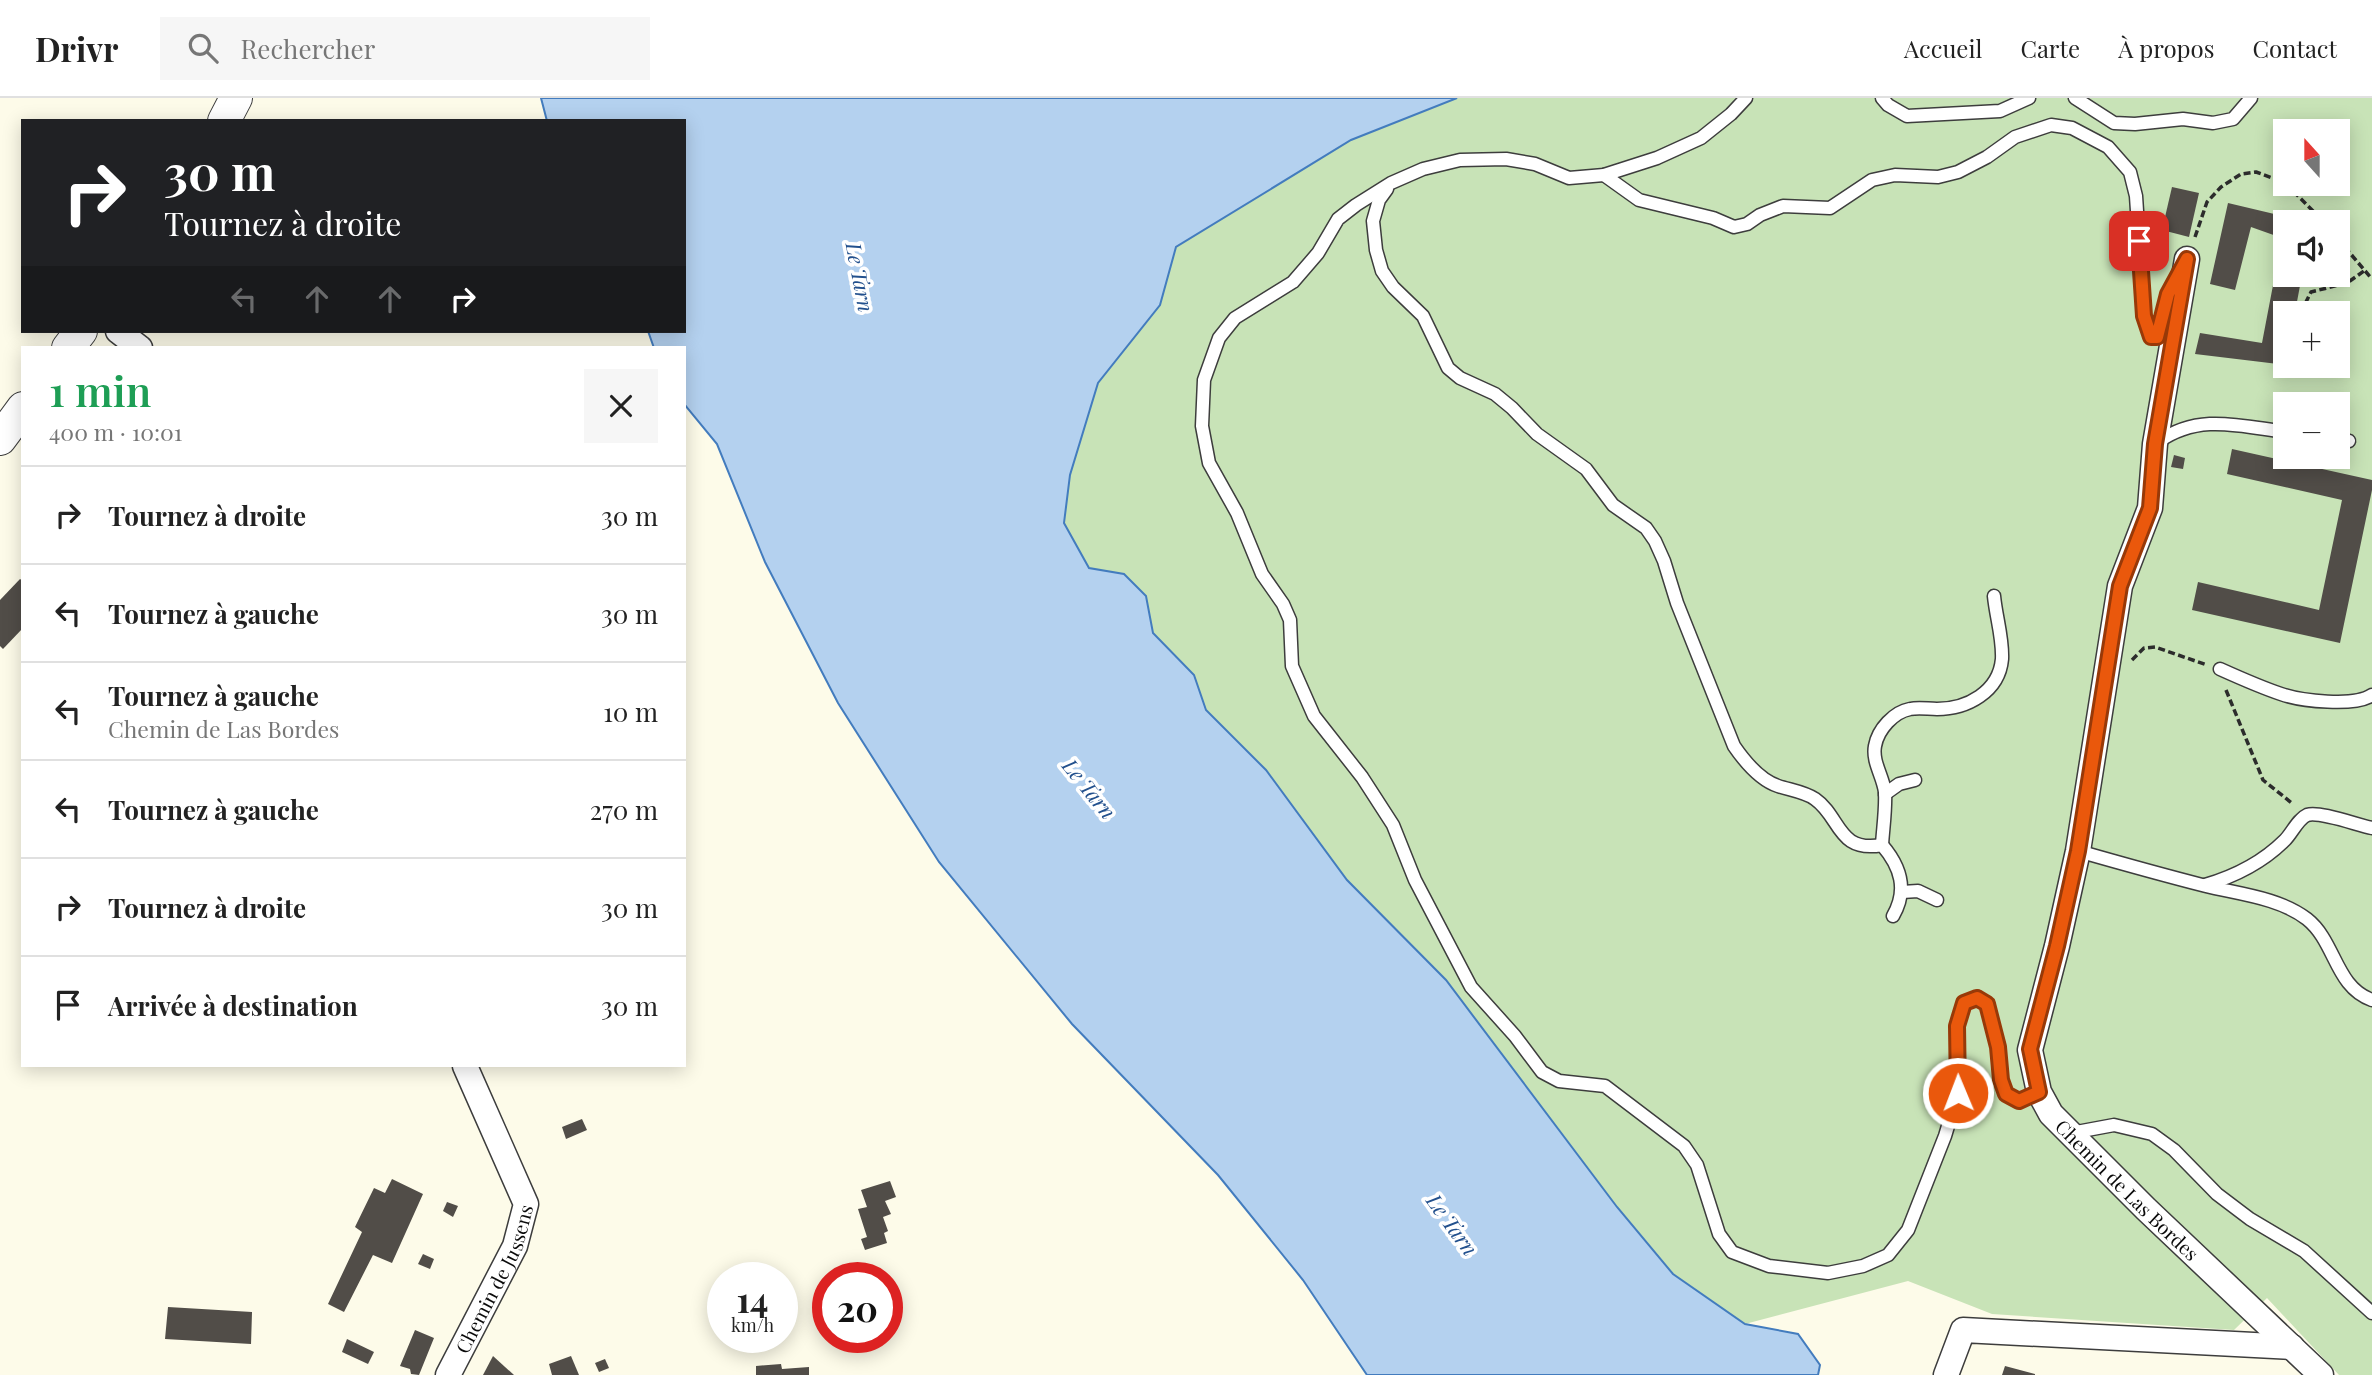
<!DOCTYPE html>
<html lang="fr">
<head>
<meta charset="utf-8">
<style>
  :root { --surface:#fff; --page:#f6f6f6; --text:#222; --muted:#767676; --line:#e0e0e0 }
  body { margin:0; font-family:"Playfair Display",serif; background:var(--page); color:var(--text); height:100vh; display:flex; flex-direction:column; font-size:26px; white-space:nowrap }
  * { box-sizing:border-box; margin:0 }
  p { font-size:23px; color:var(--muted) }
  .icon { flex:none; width:38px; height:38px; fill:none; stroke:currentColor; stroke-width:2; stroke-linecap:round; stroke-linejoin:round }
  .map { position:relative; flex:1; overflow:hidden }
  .sheet { position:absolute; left:21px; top:248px; width:665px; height:721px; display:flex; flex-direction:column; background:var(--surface); border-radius:0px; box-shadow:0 4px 18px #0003 }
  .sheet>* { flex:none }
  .top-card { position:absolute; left:21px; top:21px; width:665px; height:214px; border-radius:0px; box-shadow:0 4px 18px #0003; background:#202124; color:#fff; overflow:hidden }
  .needle { width:46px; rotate:339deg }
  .controls { position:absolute; left:2273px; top:21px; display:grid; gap:14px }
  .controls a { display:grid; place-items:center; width:77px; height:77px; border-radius:0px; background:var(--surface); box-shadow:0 4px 18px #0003; font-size:35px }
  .speed { position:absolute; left:707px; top:1164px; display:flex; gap:14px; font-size:35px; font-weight:700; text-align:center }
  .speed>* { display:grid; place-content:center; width:91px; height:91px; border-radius:50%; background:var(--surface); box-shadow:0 4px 18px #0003; line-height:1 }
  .speed small { font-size:18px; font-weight:400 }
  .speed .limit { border:10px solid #d22; background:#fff; color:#111 }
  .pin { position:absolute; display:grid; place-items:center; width:60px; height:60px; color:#fff; margin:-30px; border-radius:14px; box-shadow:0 4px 10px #0006 }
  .me { position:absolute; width:77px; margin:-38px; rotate:359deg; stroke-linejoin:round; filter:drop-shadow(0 0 5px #0008) }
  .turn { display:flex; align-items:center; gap:24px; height:147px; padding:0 28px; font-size:32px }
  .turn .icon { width:91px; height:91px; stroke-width:2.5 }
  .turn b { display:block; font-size:49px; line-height:60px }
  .lanes { display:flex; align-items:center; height:66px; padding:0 28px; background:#0003; justify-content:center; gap:35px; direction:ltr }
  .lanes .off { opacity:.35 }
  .round { display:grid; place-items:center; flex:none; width:74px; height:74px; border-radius:0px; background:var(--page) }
  .headline { display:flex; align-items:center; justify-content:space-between; height:119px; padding:0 28px }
  h1 { font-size:42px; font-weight:600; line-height:52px; color:#1e9e55 }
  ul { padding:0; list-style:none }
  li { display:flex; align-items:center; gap:21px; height:98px; padding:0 28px; border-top:2px solid var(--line) }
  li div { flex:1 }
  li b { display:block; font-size:26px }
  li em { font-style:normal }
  header { display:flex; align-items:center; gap:42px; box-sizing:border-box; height:98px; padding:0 35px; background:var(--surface); border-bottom:2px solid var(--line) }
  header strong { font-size:33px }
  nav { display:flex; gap:38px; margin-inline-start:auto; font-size:24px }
  .search { width:490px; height:63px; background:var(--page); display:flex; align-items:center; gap:18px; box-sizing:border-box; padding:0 24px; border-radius:0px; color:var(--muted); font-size:26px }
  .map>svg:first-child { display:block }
</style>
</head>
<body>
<header>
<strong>Drivr</strong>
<div class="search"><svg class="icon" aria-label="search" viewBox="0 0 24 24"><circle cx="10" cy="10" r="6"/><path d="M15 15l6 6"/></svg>Rechercher</div>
<nav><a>Accueil</a><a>Carte</a><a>À propos</a><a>Contact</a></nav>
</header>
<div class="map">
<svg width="2372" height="1277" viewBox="0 0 2372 1277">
  <rect width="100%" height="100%" fill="#fdfbe9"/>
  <path fill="#c8e3b7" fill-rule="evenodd" d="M1457,0H2372V1277H2339L2267,1200L2234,1232L1992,1216L1908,1183L1745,1226L1673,1176L1347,782L1266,672L1206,612L1194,577L1153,535L1146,498L1124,476L1089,470L1064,425L1070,377L1098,285L1160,207L1176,149L1351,42ZM2286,33H2338V86H2286ZM2286,124H2338V177H2286ZM2286,215H2338V268H2286ZM2286,306H2338V359H2286Z"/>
  <polygon fill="#b4d1ef" stroke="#437cbe" stroke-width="2" points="541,0 1457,0 1351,42 1176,149 1160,207 1098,285 1070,377 1064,425 1089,470 1124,476 1146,498 1153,535 1194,577 1206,612 1266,672 1347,782 1446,882 1617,1109 1673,1176 1745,1226 1798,1236 1820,1267 1818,1277 1367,1277 1303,1182 1218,1077 1072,926 939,764 838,605 765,464 717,346 684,306 684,250 654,250 648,233 684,233 684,23 547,23"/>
  <g fill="#514d48">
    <polygon points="2172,89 2199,95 2189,139 2162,132"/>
    <polygon points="2228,105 2304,123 2286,124 2286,177 2302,177 2296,209 2290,207 2288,215 2286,215 2286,228 2278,266 2195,256 2200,235 2262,245 2282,140 2251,129 2235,192 2210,186"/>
    <polygon points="2232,351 2372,382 2372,392 2340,545 2192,512 2198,484 2319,512 2342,402 2227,376"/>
    <polygon points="2174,357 2185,360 2183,371 2171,369"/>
    <polygon points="20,481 23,483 23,530 3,551 0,548 0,502"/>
    <polygon points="582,1021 587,1032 566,1041 562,1029"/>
    <polygon points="392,1081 423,1096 392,1165 373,1157 344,1214 328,1206 362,1134 355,1129 374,1090 385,1095"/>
    <polygon points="890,1083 896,1099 885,1103 891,1116 883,1119 888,1133 884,1135 887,1145 865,1152 861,1141 867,1139 858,1111 867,1109 861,1092"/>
    <polygon points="447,1104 458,1108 453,1119 443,1113"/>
    <polygon points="423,1156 434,1161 430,1171 418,1166"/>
    <polygon points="168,1209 252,1214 251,1246 165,1241"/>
    <polygon points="415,1232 434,1240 419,1277 411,1276 410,1271 400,1268"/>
    <polygon points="347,1241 374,1254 368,1266 342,1254"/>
    <polygon points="493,1258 514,1277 483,1277"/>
    <polygon points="571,1258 579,1277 552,1277 549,1266"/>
    <polygon points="605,1261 609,1270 599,1274 595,1265"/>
    <polygon points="781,1266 782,1271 809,1269 809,1277 756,1277 756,1268"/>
    <polygon points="2005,1268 2035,1276 2035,1277 2002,1277"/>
  </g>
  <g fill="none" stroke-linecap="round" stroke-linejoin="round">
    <g stroke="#3d3d3d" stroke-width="15">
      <g id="service">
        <polyline points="1746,0 1731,16 1701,40 1657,60 1604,77 1569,80 1535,66 1506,61 1460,62 1423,71 1391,85 1356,107 1338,121 1318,155 1293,184 1235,220 1219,240 1204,282 1202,328 1209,365 1237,415 1262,476 1283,506 1290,522 1292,568 1314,618 1362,679 1393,727 1415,782 1471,889 1515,938 1542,974 1559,983 1605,988 1684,1048 1697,1067 1719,1136 1732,1154 1769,1168 1828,1175 1863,1168 1888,1157 1908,1132 1945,1038 1958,995 1957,928 1964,905 1977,899 1987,906 1998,949 2001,983 2006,996 2019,1003 2039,994"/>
        <polyline points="1882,0 1888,7 1907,18 2000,13 2029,0"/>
        <polyline points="2075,0 2114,25 2135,26 2183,21 2213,25 2233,21 2251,0"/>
        <polyline points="1604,77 1639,102 1713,120 1734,129 1747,126 1760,117 1783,108 1830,110 1872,82 1895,77 1938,79 1958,74 1987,59 2015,39 2051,27 2072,30 2108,49 2130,74 2136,98 2144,218 2151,238 2157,239 2168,196 2176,181"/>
        <path d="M1387,91L1379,102L1373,123L1376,152L1382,173L1393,189L1423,218L1448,270L1460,280L1495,296L1512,310L1537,336L1586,371L1613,407L1646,430L1655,443L1664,463L1677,505L1734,648C1745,664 1760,682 1778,688C1790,692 1805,694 1815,701C1841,719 1837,755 1882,747C1901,769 1908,792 1893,818"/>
        <polyline points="2338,341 2349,343"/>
        <path d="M2158,344C2199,315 2239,328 2286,334"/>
        <path d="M2220,571C2240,580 2260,589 2281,596C2301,603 2355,609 2372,597"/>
        <polyline points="1885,696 1899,686 1915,682"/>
        <path d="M1882,747C1883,730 1886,711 1885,694C1883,678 1872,664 1875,648C1878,631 1894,614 1910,611C1919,609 1928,611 1937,611C1967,611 1999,594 2002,561C2003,540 1996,519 1994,498"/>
        <path d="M2078,753C2120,765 2163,777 2206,788C2239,796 2280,800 2307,821C2336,844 2335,889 2372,902"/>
        <path d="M2205,787C2236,778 2262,765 2285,742C2292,735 2298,721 2307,717C2320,713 2357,727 2372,730"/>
        <polyline points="1902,794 1918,793 1937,802"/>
        <polyline points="2071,1035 2114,1027 2152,1036 2174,1052 2217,1096 2250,1121 2304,1153 2372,1215"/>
      </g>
    </g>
    <g stroke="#3d3d3d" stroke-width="27">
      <g id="minor">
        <path id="s1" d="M2187,161L2155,346L2150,410L2120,488L2078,753L2057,848L2030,952L2039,994L2051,1016L2146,1111L2321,1277"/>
        <polyline points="118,233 140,250"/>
        <path id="s2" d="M448,1277L515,1148L526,1106L465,968"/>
        <polyline points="1946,1277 1963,1232 2292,1249"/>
      </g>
    </g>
    <g stroke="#3d3d3d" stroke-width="34">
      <g id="tertiary">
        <polyline points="224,23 236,0"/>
        <polyline points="68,250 81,233"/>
        <polyline points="0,341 23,310"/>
      </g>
    </g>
    <g stroke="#2c2c2c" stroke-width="3.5" stroke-dasharray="7 3.5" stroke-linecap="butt">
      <polyline points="2286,86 2324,124"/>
      <polyline points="2195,139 2207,104 2221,89 2241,76 2256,74 2286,85"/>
      <polyline points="2338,141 2372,181"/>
      <polyline points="2308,215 2305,206 2311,194 2347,185 2364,173"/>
      <polyline points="2132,562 2144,550 2155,549 2207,567"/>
      <polyline points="2226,592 2263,682 2293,706"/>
    </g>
    <use href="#service" stroke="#fff" stroke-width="12"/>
    <use href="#minor" stroke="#fff" stroke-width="24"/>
    <use href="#tertiary" stroke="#fff" stroke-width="32"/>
  </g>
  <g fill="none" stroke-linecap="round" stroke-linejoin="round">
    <g stroke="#983908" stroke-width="18">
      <polyline id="route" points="1958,995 1957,928 1964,905 1977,900 1987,906 1998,949 2001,982 2006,996 2019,1003 2039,994 2030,951 2057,848 2078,753 2120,488 2150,410 2155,346 2187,161 2168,196 2157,239 2151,239 2144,218 2139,143"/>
    </g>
    <use href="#route" stroke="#ea580c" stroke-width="12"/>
  </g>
  <g text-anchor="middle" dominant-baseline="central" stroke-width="7" stroke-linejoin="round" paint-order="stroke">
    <g font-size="19" fill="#0a0a0a" stroke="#fff">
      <text stroke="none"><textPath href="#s1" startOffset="984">Chemin de Las Bordes</textPath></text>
      <text stroke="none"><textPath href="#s2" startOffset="107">Chemin de Jussens</textPath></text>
    </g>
    <g font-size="21" font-style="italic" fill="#22508d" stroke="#fff">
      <text transform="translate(861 179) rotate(79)">Le Tarn</text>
      <text transform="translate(1090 690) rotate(51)">Le Tarn</text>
      <text transform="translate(1453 1126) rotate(54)">Le Tarn</text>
    </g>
  </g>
</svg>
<div class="controls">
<a><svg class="needle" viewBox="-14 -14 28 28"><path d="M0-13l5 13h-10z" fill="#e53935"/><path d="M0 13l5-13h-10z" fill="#767676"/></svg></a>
<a><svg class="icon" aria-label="sound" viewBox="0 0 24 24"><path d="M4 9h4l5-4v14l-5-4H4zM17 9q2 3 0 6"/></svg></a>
<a>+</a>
<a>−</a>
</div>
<div class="speed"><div>14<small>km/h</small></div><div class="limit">20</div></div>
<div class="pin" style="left:2139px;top:143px;background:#d93025"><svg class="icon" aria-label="arrive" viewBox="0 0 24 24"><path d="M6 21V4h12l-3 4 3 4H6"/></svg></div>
<svg class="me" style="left:1958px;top:995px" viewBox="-20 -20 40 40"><circle r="17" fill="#ea580c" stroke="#fff" stroke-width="3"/><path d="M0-11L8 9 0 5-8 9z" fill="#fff"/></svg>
<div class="top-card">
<div class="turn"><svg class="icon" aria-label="right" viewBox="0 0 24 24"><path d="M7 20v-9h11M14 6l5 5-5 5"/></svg><div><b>30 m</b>Tournez à droite</div></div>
<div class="lanes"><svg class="icon off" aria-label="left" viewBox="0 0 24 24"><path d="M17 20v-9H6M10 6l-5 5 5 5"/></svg><svg class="icon off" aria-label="ahead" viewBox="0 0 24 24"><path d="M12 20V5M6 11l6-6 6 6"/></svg><svg class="icon off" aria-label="ahead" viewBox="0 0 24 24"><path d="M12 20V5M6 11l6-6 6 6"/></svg><svg class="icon" aria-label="right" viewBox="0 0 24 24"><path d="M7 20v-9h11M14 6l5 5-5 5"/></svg></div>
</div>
<section class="sheet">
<div class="headline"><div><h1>1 min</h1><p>400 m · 10:01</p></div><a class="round"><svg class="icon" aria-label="close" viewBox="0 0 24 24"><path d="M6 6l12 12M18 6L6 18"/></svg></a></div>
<ul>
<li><svg class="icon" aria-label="right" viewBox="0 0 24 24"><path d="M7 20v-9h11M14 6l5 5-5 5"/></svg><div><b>Tournez à droite</b></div><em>30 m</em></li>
<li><svg class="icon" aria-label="left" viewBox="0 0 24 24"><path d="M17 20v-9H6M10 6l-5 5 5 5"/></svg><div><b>Tournez à gauche</b></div><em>30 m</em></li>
<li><svg class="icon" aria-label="left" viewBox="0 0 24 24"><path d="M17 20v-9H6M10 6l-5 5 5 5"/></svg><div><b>Tournez à gauche</b><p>Chemin de Las Bordes</p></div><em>10 m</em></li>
<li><svg class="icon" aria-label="left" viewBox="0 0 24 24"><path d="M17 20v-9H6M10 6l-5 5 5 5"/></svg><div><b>Tournez à gauche</b></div><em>270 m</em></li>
<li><svg class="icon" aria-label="right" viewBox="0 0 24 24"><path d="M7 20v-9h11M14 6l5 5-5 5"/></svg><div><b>Tournez à droite</b></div><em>30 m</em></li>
<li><svg class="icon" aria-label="arrive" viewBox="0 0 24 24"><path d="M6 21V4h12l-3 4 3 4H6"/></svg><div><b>Arrivée à destination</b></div><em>30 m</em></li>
</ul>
</section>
</div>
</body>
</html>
